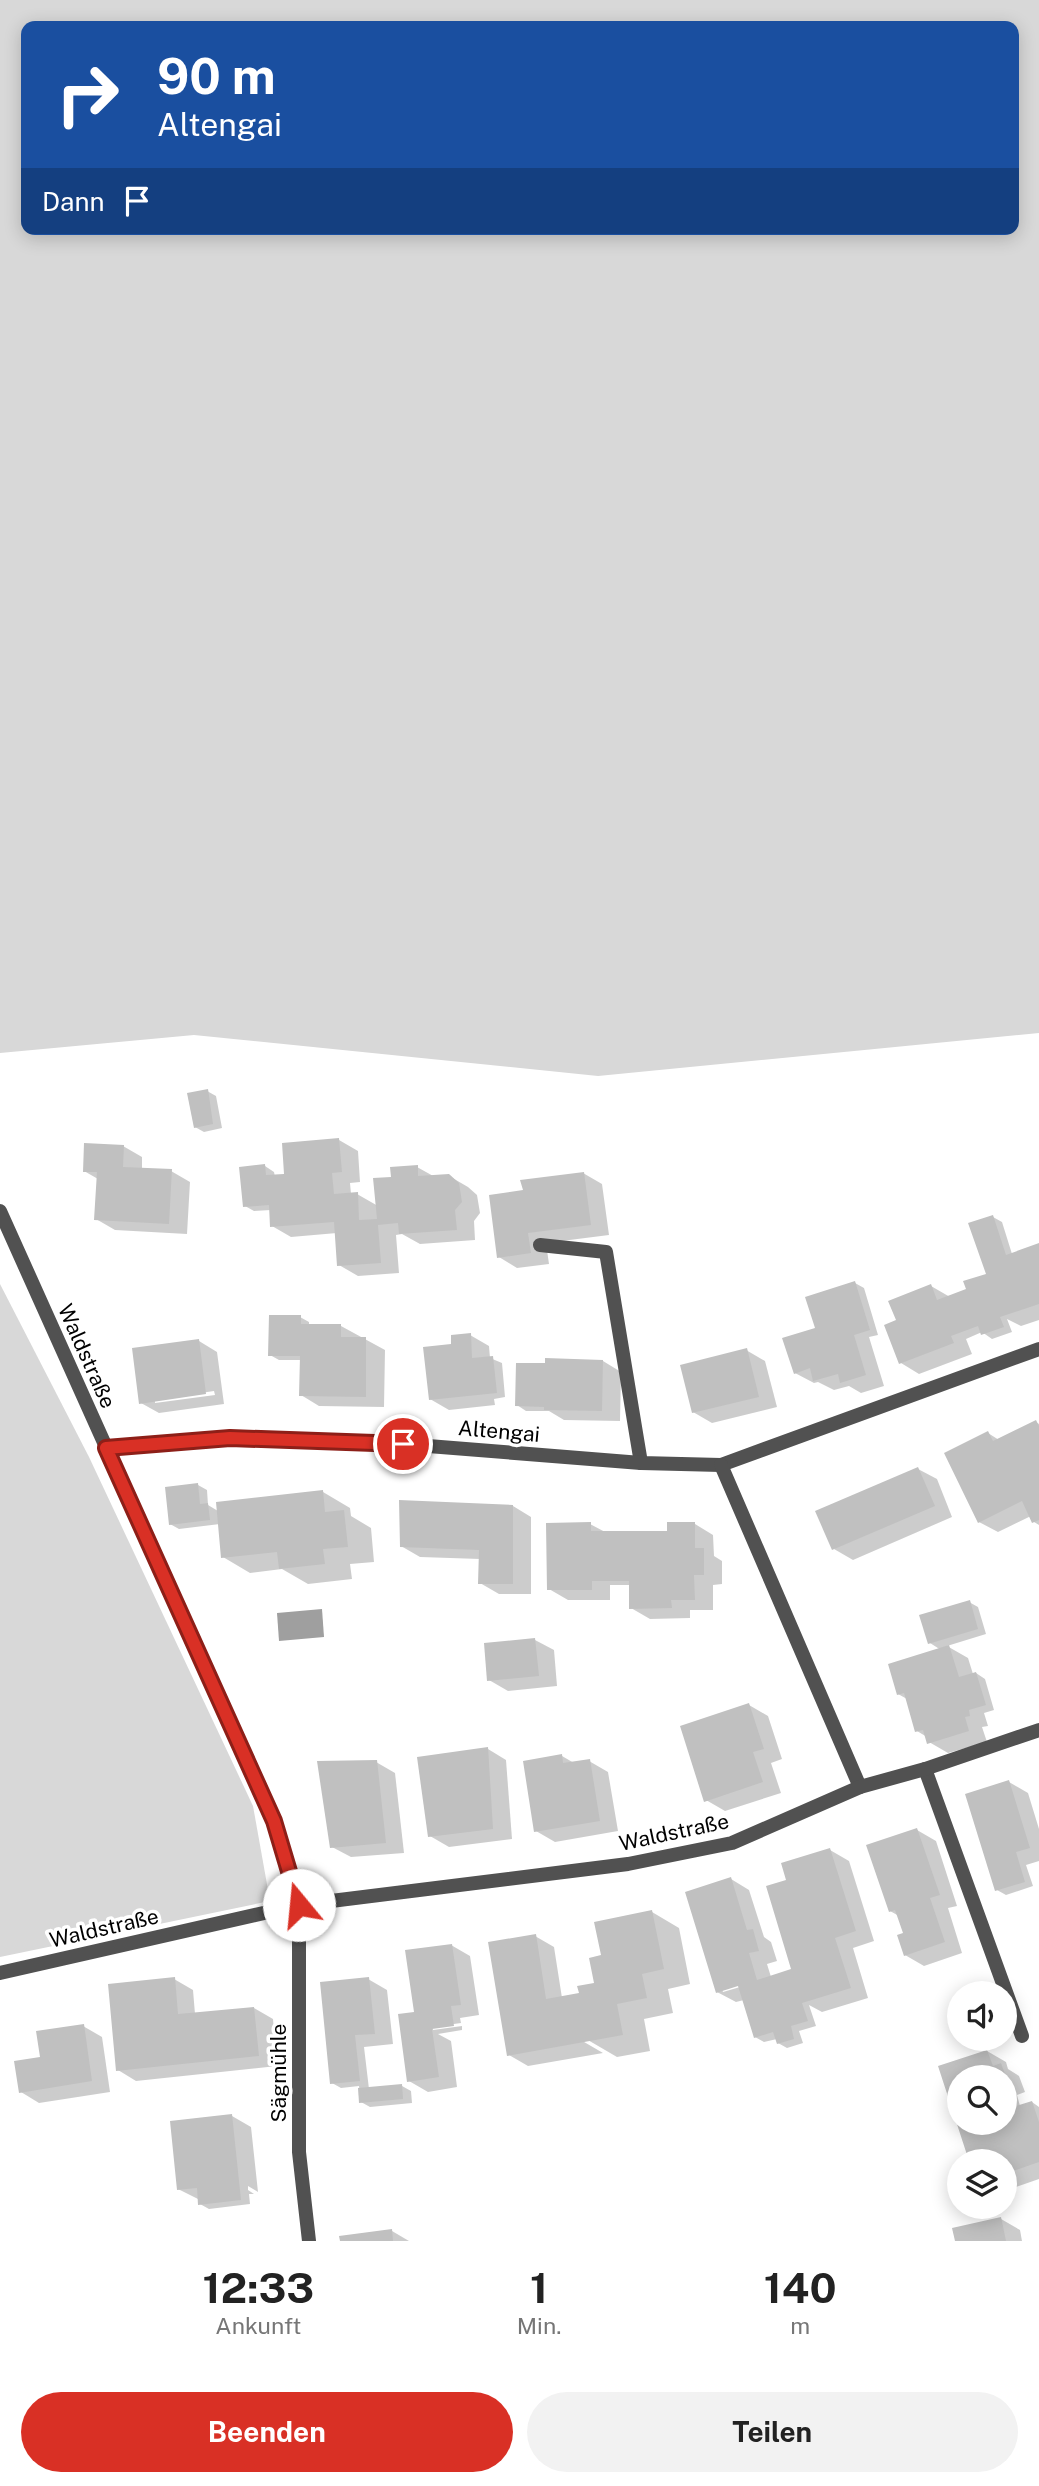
<!DOCTYPE html>
<html lang="de">
<head>
<meta charset="utf-8">
<style>
  :root { --surface:#fff; --page:#f2f2f2; --text:#222; --muted:#767676; --accent:#d93025 }
  body { margin:0; font-family:"Public Sans",sans-serif; background:var(--page); color:var(--text); height:100vh; display:flex; flex-direction:column; font-size:26px; white-space:nowrap }
  * { box-sizing:border-box; margin:0 }
  p { font-size:23px; color:var(--muted) }
  .icon { flex:none; width:38px; height:38px; fill:none; stroke:currentColor; stroke-width:2; stroke-linecap:round; stroke-linejoin:round }
  .map { position:relative; height:2241px; overflow:hidden }
  .panel { display:flex; flex-direction:column; background:var(--surface); flex:1 }
  .panel>* { flex:none }
  .guide { position:absolute; left:21px; top:21px; width:998px; height:214px; border-radius:14px; box-shadow:0 4px 18px #0003; background:#1a4fa0; color:#fff; overflow:hidden }
  .fabs { position:absolute; left:947px; top:1981px; display:grid; gap:14px }
  .fabs a { display:grid; place-items:center; width:70px; height:70px; border-radius:50%; background:var(--surface); box-shadow:0 4px 18px #0003; font-size:35px }
  .pin { position:absolute; display:grid; place-items:center; width:60px; height:60px; color:#fff; margin:-30px; border:4px solid #fff; border-radius:50%; box-shadow:0 2px 7px #0007 }
  .me { position:absolute; width:77px; margin:-38px; rotate:343deg; stroke-linejoin:round; filter:drop-shadow(0 0 5px #0008) }
  .turn { display:flex; align-items:center; gap:24px; height:147px; padding:0 21px; font-size:32px }
  .turn .icon { width:91px; height:91px; stroke-width:2.5 }
  .turn b { display:block; font-size:49px; line-height:60px }
  .then { display:flex; align-items:center; height:66px; padding:0 21px; background:#0003; gap:14px; font-size:26px }
  .eta { display:flex; justify-content:space-evenly; align-items:center; height:119px; text-align:center }
  .eta b { font-size:42px; font-weight:700; line-height:49px }
  .action { display:flex; gap:14px; margin-top:auto; padding:14px 21px }
  .action a { flex:1; height:80px; border-radius:42px; background:var(--accent); color:#fff; font-size:28px; font-weight:700; line-height:80px; text-align:center }
  .action a+a { background:var(--page); color:var(--text) }
  .map>svg:first-child { display:block }
</style>
</head>
<body>
<div class="map">
<svg width="1039" height="2241" viewBox="0 0 1039 2241">
  <rect width="100%" height="100%" fill="#fff"/>
  <g fill="#d8d8d8" fill-rule="evenodd">
    <path d="M0,0H1039V1033L598,1076L194,1035L0,1053ZM26,26H1013V229H26Z"/>
    <polygon points="0,1284 89,1457 253,1806 270,1901 0,1957"/>
  </g>
  <polygon fill="#9f9f9f" points="322,1609 324,1637 279,1641 277,1613"/>
  <g fill="#0003" fill-rule="evenodd">
    <polygon points="207,1091 216,1096 222,1128 204,1132 195,1127"/>
    <polygon points="339,1140 358,1151 360,1182 350,1183 351,1194 357,1194 378,1206 393,1178 417,1167 435,1177 449,1176 468,1187 477,1195 480,1213 474,1221 475,1240 420,1244 402,1234 396,1235 399,1273 358,1276 339,1265 337,1233 291,1237 272,1226 271,1210 254,1211 245,1206 265,1166 274,1172 275,1177 286,1176"/>
    <polygon points="123,1146 142,1157 142,1169 171,1171 190,1182 187,1234 115,1230 96,1219 98,1179 84,1171"/>
    <polygon points="583,1173 602,1184 609,1235 546,1243 549,1264 517,1268 499,1257 525,1192"/>
    <polygon points="993,1217 1002,1222 1012,1254 1039,1244 1039,1320 1021,1326 1007,1319 1012,1332 992,1339 982,1332 966,1339 972,1354 919,1374 901,1363 898,1321 931,1286 950,1297 968,1290 988,1275"/>
    <polygon points="855,1283 864,1288 878,1335 869,1337 884,1386 861,1393 849,1386 834,1390 818,1382 814,1383 795,1373 817,1329"/>
    <polygon points="300,1317 309,1322 309,1326 341,1326 385,1350 384,1407 319,1406 301,1395 301,1360 279,1360 270,1355"/>
    <polygon points="470,1335 489,1346 490,1358 502,1363 505,1397 494,1399 495,1405 449,1410 430,1399 453,1346"/>
    <path d="M199,1341L217,1352L224,1404L159,1413L141,1403ZM214,1391L215,1395L155,1403V1400Z"/>
    <polygon points="746,1350 765,1361 777,1407 712,1423 693,1412"/>
    <polygon points="603,1361 621,1372 620,1421 564,1420 549,1411 526,1411 517,1405"/>
    <polygon points="1036,1422 1039,1424 1039,1525 1034,1522 1031,1516 998,1532 979,1522 988,1433 999,1440"/>
    <polygon points="918,1469 937,1479 952,1517 853,1560 834,1549"/>
    <polygon points="198,1485 207,1490 208,1505 218,1511 323,1492 350,1508 351,1516 371,1528 374,1562 350,1564 352,1579 308,1584 282,1569 250,1573 223,1557 220,1524 179,1529 170,1524"/>
    <polygon points="513,1506 531,1517 531,1594 499,1594 480,1583 480,1559 420,1557 401,1546"/>
    <polygon points="590,1524 607,1533 669,1532 695,1524 713,1535 714,1556 722,1561 722,1584 713,1585 713,1610 690,1610 690,1618 650,1619 631,1608 631,1585 610,1585 610,1600 568,1600 549,1589"/>
    <polygon points="969,1602 978,1607 986,1634 947,1646 968,1658 973,1674 976,1673 985,1679 994,1710 984,1713 988,1726 982,1727 987,1742 948,1753 929,1742 927,1737 917,1731 907,1699 898,1694 941,1650 930,1643"/>
    <polygon points="535,1640 554,1650 557,1686 508,1691 489,1680"/>
    <polygon points="749,1705 768,1716 782,1759 771,1763 781,1793 725,1811 706,1800"/>
    <polygon points="488,1749 506,1760 512,1839 449,1847 430,1836"/>
    <polygon points="562,1756 574,1763 589,1761 608,1772 618,1831 555,1842 536,1831"/>
    <polygon points="376,1762 395,1773 404,1853 351,1857 332,1847"/>
    <polygon points="1009,1782 1028,1793 1039,1829 1039,1861 1026,1865 1033,1886 1006,1895 997,1890"/>
    <polygon points="917,1830 936,1841 957,1906 948,1908 962,1953 924,1966 905,1955 905,1934 899,1916 890,1911"/>
    <path d="M830,1850L849,1861L874,1941L853,1948L868,1998L822,2012L809,2005L816,2026L799,2031L803,2043L787,2048L778,2043L777,2039L764,2042L755,2037L744,2000L736,2002L717,1992L731,1879L749,1890L764,1937L771,1942L777,1961L767,1964L771,1977L794,1973L786,1882ZM740,1984V1987L723,1992L722,1989Z"/>
    <polygon points="652,1912 679,1928 690,1984 668,1989 673,2013 644,2019 650,2051 617,2057 581,2036 579,2039 603,2053 528,2066 509,2055 535,1936 554,1947 562,1998 581,1995 596,1984 603,1957"/>
    <polygon points="451,1945 470,1956 479,2015 460,2018 461,2023 433,2027 433,2030 462,2026 462,2030 438,2034 451,2041 457,2087 428,2092 409,2081 413,2014"/>
    <polygon points="174,1979 193,1990 195,2014 254,2008 273,2019 277,2066 136,2081 118,2070"/>
    <polygon points="368,1979 387,1990 393,2044 364,2047 369,2089 402,2086 411,2091 412,2103 370,2107 361,2102 359,2086 341,2088 332,2083"/>
    <polygon points="83,2026 102,2037 110,2092 39,2103 21,2092 42,2058"/>
    <path d="M987,2051L1006,2062L1008,2069L1019,2076L1025,2092L1017,2095L1020,2106L1032,2102L1039,2107V2179L1004,2191V2161H971L940,2067ZM959,2077H1004V2123H959Z"/>
    <polygon points="232,2116 251,2127 258,2192 248,2186 248,2190 254,2194 249,2194 250,2204 209,2209 200,2204 200,2200 178,2189"/>
    <polygon points="1001,2219 1020,2230 1022,2241 956,2241"/>
    <polygon points="392,2231 409,2241 342,2241"/>
  </g>
  <g fill="#c0c0c0">
    <polygon points="208,1089 213,1124 194,1128 187,1093"/>
    <polygon points="339,1138 342,1172 332,1173 334,1194 358,1192 359,1220 377,1219 373,1178 391,1177 390,1167 418,1165 418,1176 449,1174 459,1183 462,1202 455,1210 457,1230 399,1234 398,1223 378,1225 381,1263 337,1266 334,1222 270,1227 269,1205 243,1207 239,1167 265,1164 266,1175 284,1174 282,1143"/>
    <polygon points="84,1143 124,1145 123,1167 172,1169 169,1224 94,1220 97,1172 83,1172"/>
    <polygon points="584,1172 591,1225 528,1233 531,1253 497,1258 489,1195 523,1190 520,1180"/>
    <polygon points="993,1215 1006,1255 1039,1243 1039,1304 1000,1317 1004,1327 981,1335 978,1326 951,1336 954,1343 899,1364 884,1325 896,1320 888,1301 931,1284 937,1300 966,1289 963,1281 986,1274 968,1223"/>
    <polygon points="855,1281 870,1330 854,1335 866,1375 840,1383 838,1374 813,1381 810,1368 794,1374 782,1338 815,1328 805,1297"/>
    <polygon points="269,1315 301,1315 301,1324 341,1324 341,1337 366,1337 366,1397 299,1396 300,1356 268,1356"/>
    <polygon points="471,1333 472,1358 493,1356 497,1393 429,1400 423,1347 451,1344 451,1335"/>
    <polygon points="199,1339 206,1394 139,1404 132,1348"/>
    <polygon points="747,1348 759,1397 692,1413 680,1365"/>
    <polygon points="545,1358 603,1360 602,1411 544,1410 544,1407 515,1406 516,1363 545,1363"/>
    <polygon points="1036,1420 1039,1426 1039,1520 1032,1523 1022,1501 978,1523 944,1453 988,1431 993,1441"/>
    <polygon points="918,1467 935,1506 832,1550 815,1511"/>
    <polygon points="198,1483 200,1504 208,1503 210,1520 169,1525 165,1487"/>
    <polygon points="323,1490 325,1512 344,1510 348,1547 323,1549 325,1564 279,1569 277,1552 221,1558 216,1502"/>
    <polygon points="399,1500 513,1505 513,1584 478,1584 479,1550 400,1547"/>
    <polygon points="591,1522 591,1531 667,1531 667,1522 695,1522 695,1548 704,1548 704,1575 694,1575 695,1600 671,1600 672,1608 629,1609 629,1581 592,1581 592,1590 547,1590 546,1523"/>
    <polygon points="970,1600 978,1629 928,1644 919,1615"/>
    <polygon points="535,1638 539,1676 487,1681 484,1643"/>
    <polygon points="949,1645 959,1677 976,1672 986,1705 969,1710 970,1716 965,1717 969,1731 927,1744 923,1730 915,1732 904,1693 897,1695 888,1664"/>
    <polygon points="749,1703 764,1749 753,1752 763,1782 704,1802 680,1726"/>
    <polygon points="488,1747 493,1829 428,1837 417,1757"/>
    <polygon points="562,1754 563,1763 590,1759 600,1821 534,1832 523,1761"/>
    <polygon points="377,1760 386,1843 330,1848 317,1761"/>
    <polygon points="1009,1780 1030,1848 1016,1852 1025,1882 995,1891 965,1794"/>
    <polygon points="917,1828 940,1895 930,1898 945,1942 904,1956 897,1935 903,1933 895,1910 889,1912 866,1845"/>
    <polygon points="830,1848 856,1931 835,1938 851,1988 802,2003 808,2021 791,2026 794,2039 777,2044 773,2032 754,2038 738,1986 716,1993 685,1892 731,1877 747,1930 753,1929 759,1951 749,1953 757,1980 791,1969 766,1886 786,1880 781,1863"/>
    <polygon points="652,1910 664,1969 642,1974 647,1998 617,2004 623,2035 507,2056 488,1942 536,1934 546,1999 579,1993 577,1986 594,1983 589,1958 601,1955 594,1922"/>
    <polygon points="452,1944 461,2005 451,2006 454,2026 432,2029 439,2077 407,2082 398,2014 414,2012 405,1950"/>
    <polygon points="175,1977 178,2014 254,2007 259,2056 116,2071 108,1984"/>
    <polygon points="369,1977 375,2034 355,2035 360,2081 330,2084 320,1982"/>
    <polygon points="84,2024 92,2081 19,2093 14,2061 40,2057 36,2031"/>
    <polygon points="987,2050 993,2066 1001,2063 1006,2077 959,2077 959,2123 1004,2123 1004,2104 1007,2109 1032,2101 1039,2122 1039,2162 1004,2174 1004,2161 969,2161 938,2066"/>
    <polygon points="402,2084 403,2099 359,2103 358,2088"/>
    <polygon points="232,2114 241,2200 198,2205 197,2188 177,2190 170,2121"/>
    <polygon points="1001,2217 1006,2241 955,2241 952,2228"/>
    <polygon points="392,2229 393,2241 340,2241 339,2236"/>
  </g>
  <g fill="none" stroke-linecap="round" stroke-linejoin="round">
    <g stroke="#515151" stroke-width="14">
      <polyline points="540,1245 606,1252 641,1463"/>
      <polyline points="925,1769 1022,2036"/>
    </g>
    <g stroke="#515151" stroke-width="14">
      <polyline points="0,1211 274,1821 299,1905 299,2152 309,2241"/>
      <polyline points="105,1448 230,1438 403,1444 641,1463 721,1465 1039,1349"/>
      <polyline points="721,1465 860,1787"/>
      <polyline points="0,1973 299,1905 628,1864 732,1843 860,1787 925,1769 1039,1730"/>
    </g>
  </g>
  <g fill="none" stroke-linecap="round" stroke-linejoin="round">
    <g stroke="#8d1f18" stroke-width="18">
      <polyline id="route" points="299,1905 274,1821 106,1448 230,1438 403,1444"/>
    </g>
    <use href="#route" stroke="#d93025" stroke-width="12"/>
  </g>
  <g text-anchor="middle" dominant-baseline="central" stroke-width="7" stroke-linejoin="round" paint-order="stroke">
    <g font-size="21" fill="#000" stroke="#fff">
      <text transform="translate(87 1356) rotate(66)">Waldstraße</text>
      <text transform="translate(499 1431) rotate(5)">Altengai</text>
      <text transform="translate(674 1832) rotate(-12)">Waldstraße</text>
      <text transform="translate(104 1928) rotate(-13)">Waldstraße</text>
      <text transform="translate(278 2073) rotate(-90)">Sägmühle</text>
    </g>
  </g>
</svg>
<div class="fabs">
<a><svg class="icon" aria-label="sound" viewBox="0 0 24 24"><path d="M4 9h4l5-4v14l-5-4H4zM17 9q2 3 0 6"/></svg></a>
<a><svg class="icon" aria-label="search" viewBox="0 0 24 24"><circle cx="10" cy="10" r="6"/><path d="M15 15l6 6"/></svg></a>
<a><svg class="icon" aria-label="layers" viewBox="0 0 24 24"><path d="M12 4l9 5-9 5-9-5zM3 14l9 5 9-5"/></svg></a>
</div>
<div class="pin" style="left:403px;top:1444px;background:#d93025"><svg class="icon" aria-label="arrive" viewBox="0 0 24 24"><path d="M6 21V4h12l-3 4 3 4H6"/></svg></div>
<svg class="me" style="left:299px;top:1905px" viewBox="-20 -20 40 40"><circle r="19" fill="#fff"/><path d="M0-13L10 11 0 6-10 11z" fill="#d93025"/></svg>
<div class="guide">
<div class="turn"><svg class="icon" aria-label="right" viewBox="0 0 24 24"><path d="M7 20v-9h11M14 6l5 5-5 5"/></svg><div><b>90 m</b>Altengai</div></div>
<div class="then">Dann<svg class="icon" aria-label="arrive" viewBox="0 0 24 24"><path d="M6 21V4h12l-3 4 3 4H6"/></svg></div>
</div>
</div>
<section class="panel">
<div class="eta">
<div><b>12:33</b><p>Ankunft</p></div>
<div><b>1</b><p>Min.</p></div>
<div><b>140</b><p>m</p></div>
</div>
<div class="action"><a>Beenden</a><a>Teilen</a></div>
</section>
</body>
</html>
